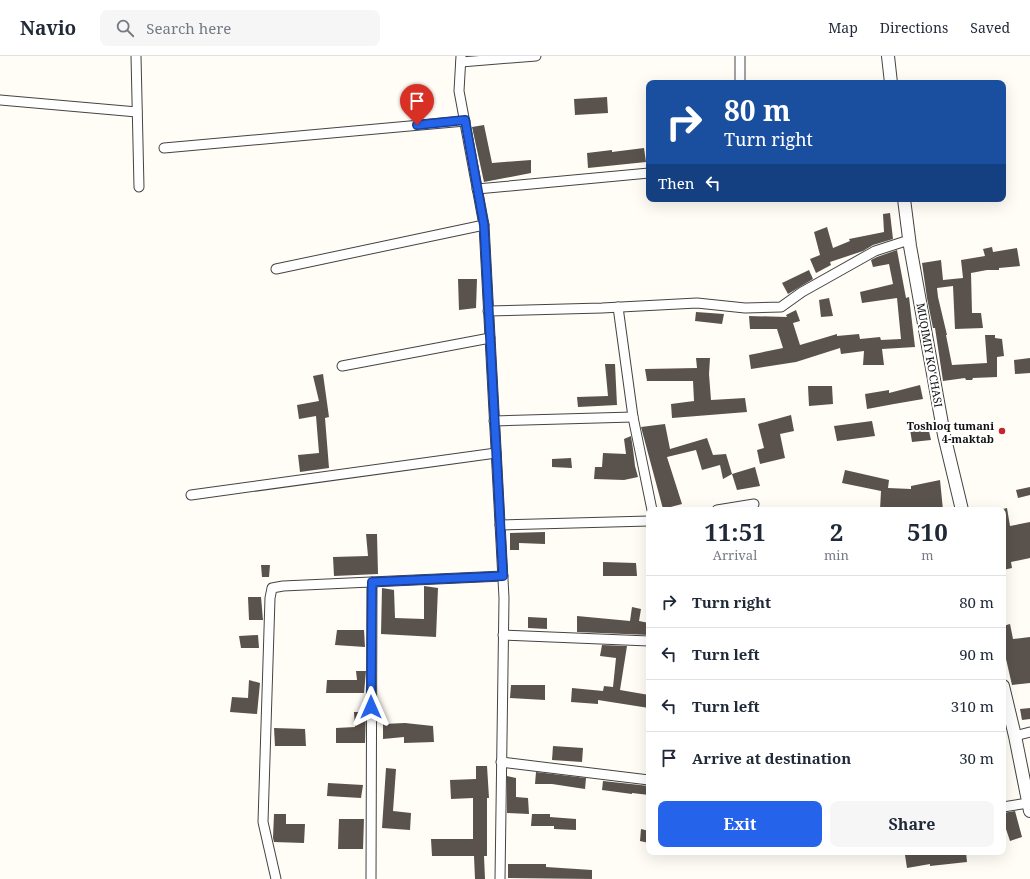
<!DOCTYPE html>
<html lang="en">
<head>
<meta charset="utf-8">
<style>
  :root { --surface:#fff; --page:#f6f6f7; --text:#1f2937; --muted:#747a83; --line:#e0e1e3; --accent:#2563eb }
  body { margin:0; font-family:"Noto Serif",serif; background:var(--page); color:var(--text); height:100vh; display:flex; flex-direction:column; font-size:15px; white-space:nowrap }
  * { box-sizing:border-box; margin:0 }
  p { font-size:13px; color:var(--muted) }
  .icon { flex:none; width:22px; height:22px; fill:none; stroke:currentColor; stroke-width:2; stroke-linecap:round; stroke-linejoin:round }
  .map { position:relative; flex:1; overflow:hidden }
  .side { position:absolute; left:646px; top:451px; width:360px; height:348px; display:flex; flex-direction:column; background:var(--surface); border-radius:8px; box-shadow:0 4px 16px #0002 }
  .side>* { flex:none }
  .top-card { position:absolute; left:646px; top:24px; width:360px; height:122px; border-radius:8px; box-shadow:0 4px 16px #0002; background:#1a4fa0; color:#fff; overflow:hidden }
  .pin { position:absolute; display:grid; place-items:center; width:34px; height:34px; color:#fff; margin:-41px -17px; border-radius:50% 50% 50% 0; rotate:-45deg; box-shadow:0 0 4px #0007 }
  .pin .icon { rotate:45deg }
  .me { position:absolute; width:44px; margin:-22px; rotate:0deg; stroke-linejoin:round; filter:drop-shadow(0 0 3px #0008) }
  .turn { display:flex; align-items:center; gap:14px; height:84px; padding:0 12px; font-size:18px }
  .turn .icon { width:52px; height:52px; stroke-width:2.5 }
  .turn b { display:block; font-size:28px; line-height:34px }
  .then { display:flex; align-items:center; height:38px; padding:0 12px; background:#0003; gap:8px; font-size:15px }
  .eta { display:flex; justify-content:space-evenly; align-items:center; height:68px; text-align:center }
  .eta b { font-size:24px; font-weight:700; line-height:28px }
  .button { display:flex; gap:8px; margin-top:auto; padding:8px 12px }
  .button a { flex:1; height:46px; border-radius:8px; background:var(--accent); color:#fff; font-size:16px; font-weight:700; line-height:46px; text-align:center }
  .button a+a { background:var(--page); color:var(--text) }
  ul { padding:0; list-style:none }
  li { display:flex; align-items:center; gap:12px; height:52px; padding:0 12px; border-top:1px solid var(--line) }
  li div { flex:1 }
  li b { display:block; font-size:15px }
  li em { font-style:normal }
  header { display:flex; align-items:center; gap:24px; box-sizing:border-box; height:56px; padding:0 20px; background:var(--surface); border-bottom:1px solid var(--line) }
  header strong { font-size:19px }
  nav { display:flex; gap:22px; margin-inline-start:auto; font-size:14px }
  .search { width:280px; height:36px; background:var(--page); display:flex; align-items:center; gap:10px; box-sizing:border-box; padding:0 14px; border-radius:8px; color:var(--muted); font-size:15px }
  .map>svg:first-child { display:block }
</style>
</head>
<body>
<header>
<strong>Navio</strong>
<div class="search"><svg class="icon" aria-label="search" viewBox="0 0 24 24"><circle cx="10" cy="10" r="6"/><path d="M15 15l6 6"/></svg>Search here</div>
<nav><a>Map</a><a>Directions</a><a>Saved</a></nav>
</header>
<div class="map">
<svg width="1030" height="823" viewBox="0 0 1030 823">
  <rect width="100%" height="100%" fill="#fffdf5"/>
  <g fill="#5a524d">
    <polygon points="607,41 608,57 575,59 574,43"/>
    <polygon points="484,69 492,107 531,104 531,117 484,126 472,71"/>
    <polygon points="644,92 646,106 588,112 587,97 612,94 612,96"/>
    <polygon points="890,157 893,183 873,189 863,195 830,206 831,209 816,217 810,203 820,199 814,176 827,171 833,192 850,185 849,183 884,176 883,158"/>
    <polygon points="992,191 993,196 1017,192 1020,210 999,212 999,214 987,214 971,217 972,257 981,257 983,272 955,273 953,230 937,232 938,241 947,279 946,279 952,309 987,307 985,279 995,279 995,282 1002,283 1004,300 997,301 997,321 973,322 972,324 966,324 965,322 943,325 935,272 933,272 927,242 922,207 941,204 943,224 963,222 961,204 985,200 983,193"/>
    <polygon points="897,194 906,242 909,241 915,291 882,293 884,309 863,309 864,295 841,298 840,292 796,306 751,313 749,299 783,292 777,273 750,273 749,260 787,261 786,259 796,254 800,265 793,267 800,289 837,278 837,280 859,278 860,283 880,281 881,284 901,283 897,242 862,247 860,236 893,228 889,208 873,211 871,204 877,201"/>
    <polygon points="809,214 813,223 788,238 782,227"/>
    <polygon points="458,223 477,223 476,252 459,254"/>
    <polygon points="829,242 833,260 821,261 819,244"/>
    <polygon points="696,256 724,258 722,268 695,265"/>
    <polygon points="696,302 710,302 709,318 711,344 745,342 747,356 672,362 671,348 694,345 693,325 647,325 645,313 697,312"/>
    <polygon points="1030,302 1030,317 1015,318 1014,304"/>
    <polygon points="605,308 615,308 617,349 578,351 577,341 608,340"/>
    <polygon points="323,318 329,361 325,362 329,412 300,416 298,399 319,397 316,360 299,363 297,349 319,345 313,320"/>
    <polygon points="920,329 923,343 894,348 867,353 865,338 889,334 889,337"/>
    <polygon points="808,330 832,330 833,348 809,350"/>
    <polygon points="791,359 794,375 780,378 785,402 760,408 757,394 764,392 758,368"/>
    <polygon points="872,365 875,380 837,385 834,370"/>
    <polygon points="665,368 670,393 707,382 713,399 726,398 732,418 723,423 720,409 702,414 696,394 667,401 682,448 663,453 641,371"/>
    <polygon points="928,371 931,384 912,386 910,373"/>
    <polygon points="631,380 633,393 635,410 638,421 624,424 594,423 595,411 602,411 603,397 626,398 624,383"/>
    <polygon points="571,402 572,412 552,411 552,403"/>
    <polygon points="755,411 760,430 737,434 732,418"/>
    <polygon points="845,414 889,424 888,432 911,433 911,430 940,424 943,454 880,454 881,435 842,427"/>
    <polygon points="1030,431 1030,439 1018,442 1016,434"/>
    <polygon points="1007,452 1010,470 1030,466 1030,502 1011,506 1012,512 1003,514 1003,453"/>
    <polygon points="545,476 545,488 519,487 519,494 510,494 510,477"/>
    <polygon points="366,478 377,478 378,518 334,520 333,501 368,500"/>
    <polygon points="603,506 636,507 637,520 603,520"/>
    <polygon points="261,509 270,509 269,521 262,521"/>
    <polygon points="424,530 438,532 436,581 381,578 382,532 394,534 395,562 424,563"/>
    <polygon points="248,541 261,541 263,564 249,564"/>
    <polygon points="632,551 641,553 639,565 649,567 649,579 577,576 577,560 630,565"/>
    <polygon points="528,561 547,562 547,573 528,572"/>
    <polygon points="1010,568 1013,583 1030,581 1030,627 1012,629 1003,590 1003,570"/>
    <polygon points="337,574 364,574 365,591 335,589"/>
    <polygon points="258,579 259,592 241,592 239,580"/>
    <polygon points="602,589 627,590 620,634 649,639 649,652 598,644 598,648 571,646 572,632 603,635 604,630 613,631 616,602 600,600"/>
    <polygon points="356,615 366,615 364,637 326,637 327,624 357,624"/>
    <polygon points="249,624 260,627 257,658 230,656 232,641 248,642"/>
    <polygon points="511,629 545,629 545,644 510,642"/>
    <polygon points="1030,652 1030,663 1022,664 1020,653"/>
    <polygon points="354,656 366,656 365,687 336,687 336,672 355,671"/>
    <polygon points="405,667 433,670 434,686 404,687 404,681 383,683 383,668"/>
    <polygon points="274,672 305,673 306,690 275,690"/>
    <polygon points="553,690 583,692 582,706 552,704"/>
    <polygon points="476,710 487,710 489,742 487,742 487,800 484,800 485,823 475,823 474,800 432,800 431,783 473,783 473,742 451,743 450,724 476,723"/>
    <polygon points="386,712 396,713 393,755 411,757 410,774 382,772"/>
    <polygon points="536,716 586,722 585,733 552,728 535,728"/>
    <polygon points="507,720 516,722 516,741 528,742 529,758 507,757"/>
    <polygon points="603,725 649,730 649,739 632,737 632,738 602,734"/>
    <polygon points="328,727 363,729 361,742 327,740"/>
    <polygon points="1015,755 1022,781 1010,785 1004,767 1003,768 1003,757"/>
    <polygon points="274,758 286,758 286,768 305,768 304,787 274,786 273,782"/>
    <polygon points="532,758 550,758 550,761 576,763 576,774 554,773 554,770 531,770"/>
    <polygon points="339,763 364,763 363,793 338,793"/>
    <polygon points="641,773 649,775 649,787 640,785"/>
    <polygon points="929,796 966,796 967,806 930,810 930,808 907,812 905,799"/>
    <polygon points="508,808 546,808 546,811 592,814 592,823 508,822"/>
  </g>
  <g fill="none" stroke-linecap="round" stroke-linejoin="round">
    <g stroke="#444" stroke-width="11">
      <g id="minor">
        <polyline points="136,0 139,131"/>
        <polyline points="461,0 459,35 484,169 504,542 500,823"/>
        <polyline points="461,6 536,0"/>
        <polyline points="740,27 740,0"/>
        <polyline points="0,44 137,56"/>
        <polyline points="164,92 465,65"/>
        <polyline points="477,133 649,117"/>
        <polyline points="276,213 484,169"/>
        <polyline points="618,251 633,361 652,454"/>
        <polyline points="488,255 602,252 697,247 745,252 781,251 802,236 875,195 909,184"/>
        <polyline points="342,310 490,282"/>
        <polyline points="494,365 633,361"/>
        <polyline points="191,439 496,397"/>
        <polyline points="717,454 754,448"/>
        <polyline points="500,469 649,465"/>
        <polyline points="503,579 649,585"/>
        <polyline points="1015,680 1030,676"/>
        <polyline points="501,706 649,724"/>
        <polyline points="1003,751 1028,747"/>
        <polyline points="276,823 263,766 270,542 272,532 283,530 503,520"/>
        <polyline points="371,823 372,526"/>
      </g>
    </g>
    <g stroke="#444" stroke-width="14">
      <g id="tertiary">
        <polyline points="888,0 891,27"/>
        <polyline points="904,143 910,190 944,379 962,454"/>
        <polyline points="1003,630 1015,680 1030,755"/>
      </g>
    </g>
    <use href="#minor" stroke="#fff" stroke-width="9"/>
    <use href="#tertiary" stroke="#fff" stroke-width="12"/>
  </g>
  <g fill="none" stroke-linecap="round" stroke-linejoin="round">
    <g stroke="#184099" stroke-width="10">
      <polyline id="route" points="371,651 372,526 503,520 484,169 465,64 417,69"/>
    </g>
    <use href="#route" stroke="#2563eb" stroke-width="7"/>
  </g>
  <circle fill="#c4262e" stroke="#fff" stroke-width="1.5" cx="1002" cy="375" r="4"/>
  <g text-anchor="middle" dominant-baseline="central" stroke-width="4" stroke-linejoin="round" paint-order="stroke">
    <g font-size="11" fill="#111" stroke="#fff">
      <text transform="translate(930 299) rotate(80)">MUQIMIY KO'CHASI</text>
    </g>
    <g font-size="11" font-weight="bold" fill="#111" stroke="#fff" text-anchor="end">
      <text x="994" y="369">Toshloq tumani<tspan x="994" dy="13">4-maktab</tspan></text>
    </g>
  </g>
</svg>
<div class="pin" style="left:417px;top:69px;background:#d93025"><svg class="icon" aria-label="arrive" viewBox="0 0 24 24"><path d="M6 21V4h12l-3 4 3 4H6"/></svg></div>
<svg class="me" style="left:371px;top:651px" viewBox="-20 -20 40 40"><path d="M0-17L14 15 0 8-14 15z" fill="#2563eb" stroke="#fff" stroke-width="4"/></svg>
<div class="top-card">
<div class="turn"><svg class="icon" aria-label="right" viewBox="0 0 24 24"><path d="M7 20v-9h11M14 6l5 5-5 5"/></svg><div><b>80 m</b>Turn right</div></div>
<div class="then">Then<svg class="icon" aria-label="left" viewBox="0 0 24 24"><path d="M17 20v-9H6M10 6l-5 5 5 5"/></svg></div>
</div>
<section class="side">
<div class="eta">
<div><b>11:51</b><p>Arrival</p></div>
<div><b>2</b><p>min</p></div>
<div><b>510</b><p>m</p></div>
</div>
<ul>
<li><svg class="icon" aria-label="right" viewBox="0 0 24 24"><path d="M7 20v-9h11M14 6l5 5-5 5"/></svg><div><b>Turn right</b></div><em>80 m</em></li>
<li><svg class="icon" aria-label="left" viewBox="0 0 24 24"><path d="M17 20v-9H6M10 6l-5 5 5 5"/></svg><div><b>Turn left</b></div><em>90 m</em></li>
<li><svg class="icon" aria-label="left" viewBox="0 0 24 24"><path d="M17 20v-9H6M10 6l-5 5 5 5"/></svg><div><b>Turn left</b></div><em>310 m</em></li>
<li><svg class="icon" aria-label="arrive" viewBox="0 0 24 24"><path d="M6 21V4h12l-3 4 3 4H6"/></svg><div><b>Arrive at destination</b></div><em>30 m</em></li>
</ul>
<div class="button"><a>Exit</a><a>Share</a></div>
</section>
</div>
</body>
</html>
